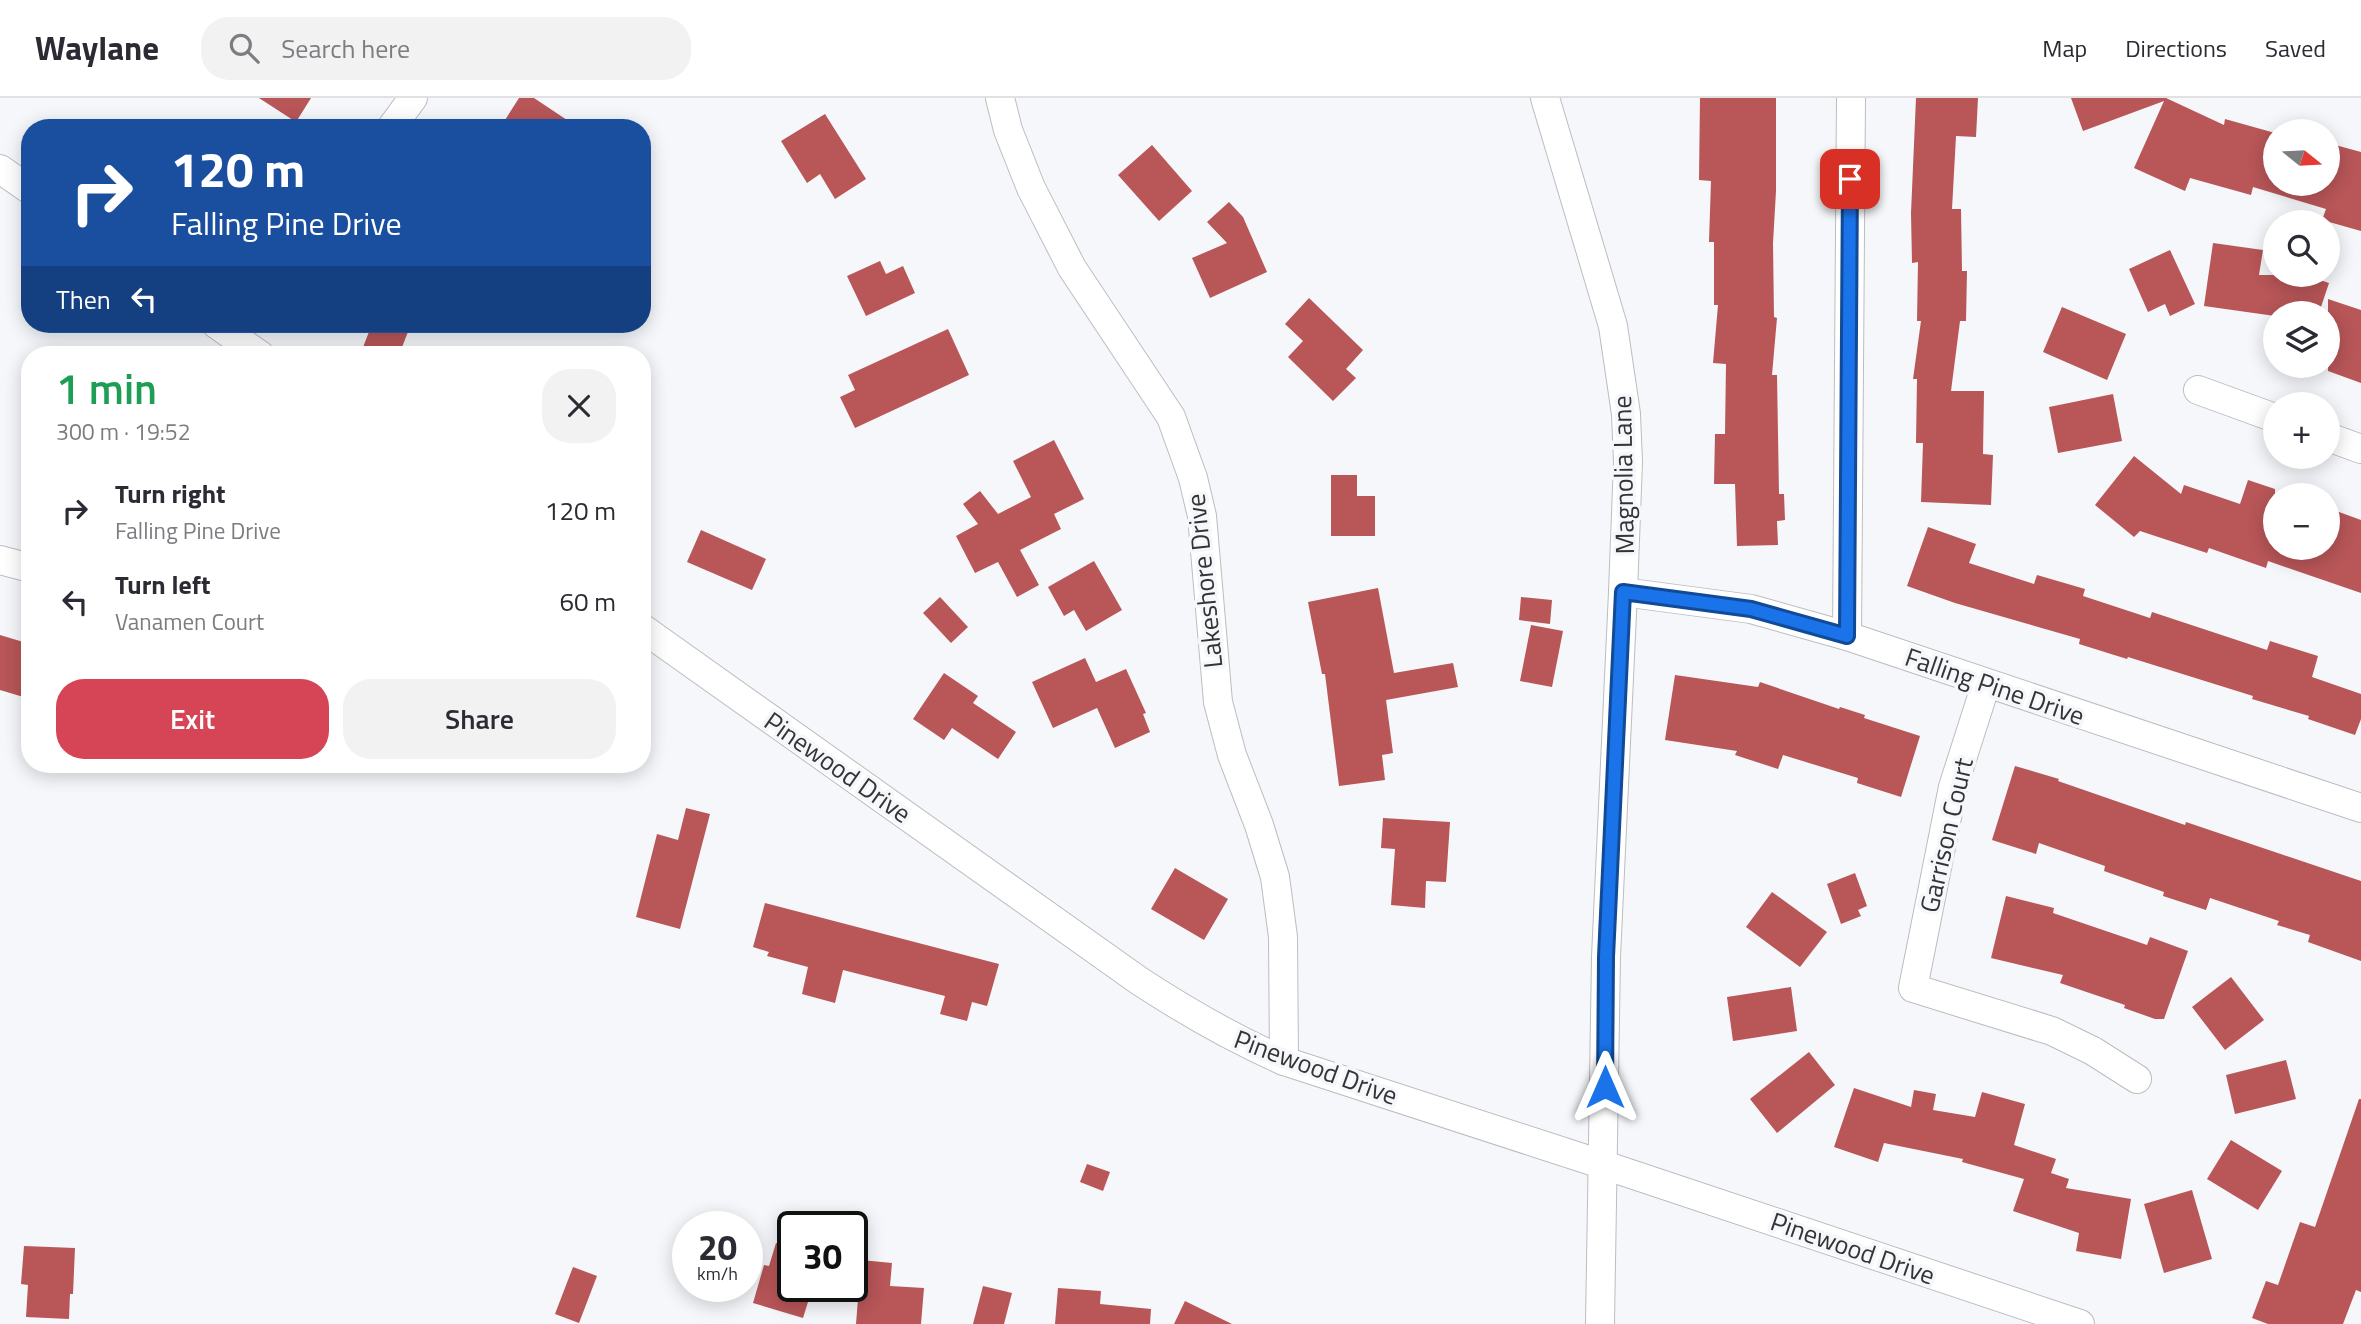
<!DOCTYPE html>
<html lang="en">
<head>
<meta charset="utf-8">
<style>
  :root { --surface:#fff; --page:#f2f2f3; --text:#2b2b33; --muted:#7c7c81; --line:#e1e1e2; --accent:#d64555 }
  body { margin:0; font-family:"Titillium Web",sans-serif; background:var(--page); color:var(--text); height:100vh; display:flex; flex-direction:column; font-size:26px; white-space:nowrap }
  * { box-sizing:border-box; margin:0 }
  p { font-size:23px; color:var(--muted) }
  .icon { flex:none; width:38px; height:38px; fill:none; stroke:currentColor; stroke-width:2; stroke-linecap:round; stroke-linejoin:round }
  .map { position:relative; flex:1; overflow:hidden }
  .panel { position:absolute; left:21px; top:248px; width:630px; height:427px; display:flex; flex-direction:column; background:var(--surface); border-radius:28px; box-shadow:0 4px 18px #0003 }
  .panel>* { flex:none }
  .guide { position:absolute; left:21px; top:21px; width:630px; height:214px; border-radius:28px; box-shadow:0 4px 18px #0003; background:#1a4fa0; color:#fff; overflow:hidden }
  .needle { width:46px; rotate:108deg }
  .fabs { position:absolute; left:2263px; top:21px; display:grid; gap:14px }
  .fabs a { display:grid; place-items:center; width:77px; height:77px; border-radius:50%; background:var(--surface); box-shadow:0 4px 18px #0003; font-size:35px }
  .speed { position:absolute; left:672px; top:1113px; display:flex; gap:14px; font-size:35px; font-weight:700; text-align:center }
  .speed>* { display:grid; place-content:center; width:91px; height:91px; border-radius:50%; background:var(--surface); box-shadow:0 4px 18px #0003; line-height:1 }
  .speed small { font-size:18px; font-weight:400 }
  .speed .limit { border:4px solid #111; border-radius:10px; background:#fff; color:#111 }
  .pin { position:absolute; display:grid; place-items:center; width:60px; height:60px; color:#fff; margin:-30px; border-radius:14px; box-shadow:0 4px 10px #0006 }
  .me { position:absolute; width:77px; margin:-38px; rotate:0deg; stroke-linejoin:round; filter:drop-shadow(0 0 5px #0008) }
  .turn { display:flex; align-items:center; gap:24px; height:147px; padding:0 35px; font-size:32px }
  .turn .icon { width:91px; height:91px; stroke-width:2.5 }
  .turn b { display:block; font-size:49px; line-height:60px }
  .then { display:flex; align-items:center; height:66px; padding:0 35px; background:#0003; gap:14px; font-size:26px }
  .round { display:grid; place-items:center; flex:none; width:74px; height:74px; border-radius:28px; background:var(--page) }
  .head { display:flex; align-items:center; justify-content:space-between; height:119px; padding:0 35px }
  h1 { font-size:42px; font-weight:600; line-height:52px; color:#1e9e55 }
  .primary-button { display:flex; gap:14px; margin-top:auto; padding:14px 35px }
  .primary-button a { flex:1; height:80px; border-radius:28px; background:var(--accent); color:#fff; font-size:28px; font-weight:600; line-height:80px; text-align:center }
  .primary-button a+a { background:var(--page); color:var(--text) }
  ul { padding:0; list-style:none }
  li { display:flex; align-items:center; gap:21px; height:91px; padding:0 35px }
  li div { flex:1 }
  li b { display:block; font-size:26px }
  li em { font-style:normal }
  header { display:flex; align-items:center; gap:42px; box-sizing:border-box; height:98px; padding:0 35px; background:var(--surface); border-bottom:2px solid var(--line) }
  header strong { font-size:33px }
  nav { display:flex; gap:38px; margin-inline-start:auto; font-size:24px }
  .search { width:490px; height:63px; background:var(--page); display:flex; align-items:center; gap:18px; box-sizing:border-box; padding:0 24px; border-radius:28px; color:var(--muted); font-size:26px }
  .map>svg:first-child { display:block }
</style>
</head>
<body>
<header>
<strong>Waylane</strong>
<div class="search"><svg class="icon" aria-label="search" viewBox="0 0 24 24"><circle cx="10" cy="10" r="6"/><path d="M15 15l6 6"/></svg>Search here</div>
<nav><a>Map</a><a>Directions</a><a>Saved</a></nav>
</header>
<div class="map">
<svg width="2361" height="1226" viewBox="0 0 2361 1226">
  <rect width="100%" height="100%" fill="#f5f7fa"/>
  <g fill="#b85658">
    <polygon points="259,0 311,0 296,24"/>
    <polygon points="519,0 534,0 579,30 500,30"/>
    <polygon points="1700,0 1776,0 1776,93 1773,145 1774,219 1777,220 1772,277 1777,277 1779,396 1784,396 1785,422 1777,423 1778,447 1737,448 1735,386 1714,386 1715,336 1725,336 1726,266 1713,265 1718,207 1714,207 1714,144 1709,144 1711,83 1699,82"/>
    <polygon points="1916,0 1978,0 1976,39 1956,38 1952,111 1961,111 1962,173 1967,173 1966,223 1960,223 1951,293 1984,293 1983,356 1993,357 1991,407 1921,404 1923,345 1916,345 1917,281 1913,281 1921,223 1917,223 1918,164 1912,165 1911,115"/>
    <polygon points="2071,0 2166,0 2224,27 2225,21 2275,35 2275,86 2328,86 2328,45 2361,54 2361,133 2322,122 2326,111 2253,89 2251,97 2190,80 2185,93 2134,70 2164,3 2083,33"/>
    <polygon points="825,16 866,81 835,101 820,76 807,85 781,43"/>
    <polygon points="1152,47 1192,93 1159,123 1118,77"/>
    <polygon points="1229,104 1243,119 1267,174 1210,200 1192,160 1227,145 1207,124"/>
    <polygon points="2213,145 2263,152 2259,177 2305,177 2329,185 2319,215 2275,215 2275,218 2204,208"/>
    <polygon points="2170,152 2195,206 2170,218 2165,206 2148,214 2129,171"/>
    <polygon points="880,163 886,176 903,168 915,195 866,218 847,178"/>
    <polygon points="1309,200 1363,252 1346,271 1356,280 1333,303 1288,259 1303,243 1285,226"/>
    <polygon points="2328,201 2361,212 2361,285 2328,273"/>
    <polygon points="2062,209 2126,236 2107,282 2043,254"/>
    <polygon points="372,226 411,226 399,257 360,257"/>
    <polygon points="948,231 969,277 855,330 840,299 855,292 848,277"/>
    <polygon points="2113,296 2122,343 2058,355 2049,309"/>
    <polygon points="1054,342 1084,401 1054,416 1061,431 1020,452 1039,487 1017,499 998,464 975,475 956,438 978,426 963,406 980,393 998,416 1031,399 1013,363"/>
    <polygon points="2134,358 2181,396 2184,387 2240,406 2248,382 2275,391 2275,450 2328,450 2328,410 2361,422 2361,495 2268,463 2266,470 2209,450 2207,455 2140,433 2134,439 2095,407"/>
    <polygon points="1331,377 1357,377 1357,398 1375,398 1375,438 1331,438"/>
    <polygon points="1928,429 1976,446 1969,465 2034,486 2037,477 2085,491 2083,498 2150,520 2152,514 2267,552 2270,543 2318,558 2312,579 2361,596 2361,621 2355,637 2308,621 2309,618 2252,601 2253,598 2128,559 2127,561 2079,546 2080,541 1955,505 1907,488"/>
    <polygon points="701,432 766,461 752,492 687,464"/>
    <polygon points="1094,463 1122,512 1086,533 1074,512 1064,518 1048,489"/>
    <polygon points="1378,490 1394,575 1453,565 1458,589 1386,602 1393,655 1382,657 1385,682 1339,688 1325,576 1322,576 1308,504"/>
    <polygon points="940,499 968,529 951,545 923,515"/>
    <polygon points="1521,499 1552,502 1550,526 1519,522"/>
    <polygon points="1531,527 1563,533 1552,589 1520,583"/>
    <polygon points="0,537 30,546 30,601 0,592"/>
    <polygon points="1085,560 1096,584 1126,571 1146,615 1143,616 1150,634 1115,650 1097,610 1053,630 1032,584"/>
    <polygon points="944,575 978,598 973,605 1016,634 998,661 952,630 944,642 913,621"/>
    <polygon points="1675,577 1758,589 1760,584 1839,611 1840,609 1865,617 1864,620 1920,638 1901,699 1857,685 1858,680 1783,657 1778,671 1735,657 1737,653 1665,642"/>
    <polygon points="2015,668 2059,681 2058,683 2185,727 2186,724 2361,783 2361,863 2308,844 2310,837 2277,827 2279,823 2210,800 2206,812 2163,798 2164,794 2104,773 2105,768 2039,745 2036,756 1992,742"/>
    <polygon points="686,710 710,716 680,831 636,819 657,736 678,742"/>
    <polygon points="1383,720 1450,724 1446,784 1426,783 1425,810 1391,807 1395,751 1381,750"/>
    <polygon points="1175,770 1228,801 1204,842 1151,811"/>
    <polygon points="1855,775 1867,808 1858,812 1861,818 1841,826 1827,786"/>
    <polygon points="1772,794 1827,834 1800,869 1746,829"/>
    <polygon points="2006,798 2054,810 2053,815 2147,847 2150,839 2188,853 2164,921 2155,921 2124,910 2125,907 2060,885 2063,877 1991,860"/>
    <polygon points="765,805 999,866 987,908 972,904 967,923 940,916 945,898 843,872 835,905 802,896 808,869 767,858 769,854 753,849"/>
    <polygon points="2231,879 2264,922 2225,952 2192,909"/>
    <polygon points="1791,889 1797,933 1733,943 1727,899"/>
    <polygon points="1809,954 1835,987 1777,1035 1750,1001"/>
    <polygon points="2286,962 2296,1001 2235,1016 2226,977"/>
    <polygon points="1854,990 1911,1009 1914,992 1936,996 1933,1012 1975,1019 1982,994 2025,1006 2014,1047 2056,1061 2051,1075 2069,1081 2066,1090 2131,1101 2121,1161 2076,1153 2079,1135 2013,1113 2024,1081 1962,1064 1963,1061 1884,1045 1878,1064 1834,1049"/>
    <polygon points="2359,1001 2361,1001 2361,1194 2356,1192 2343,1226 2268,1226 2252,1220 2266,1183 2278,1187 2300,1124 2315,1129"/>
    <polygon points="2231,1042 2282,1073 2258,1112 2207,1081"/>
    <polygon points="1087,1066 1110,1074 1103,1093 1080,1084"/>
    <polygon points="2192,1092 2212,1161 2164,1175 2144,1106"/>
    <polygon points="776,1145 793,1150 793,1188 813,1188 803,1220 753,1205 764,1167 769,1168"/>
    <polygon points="24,1148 75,1150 73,1196 70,1196 69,1221 26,1219 28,1187 21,1186"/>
    <polygon points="861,1162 892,1165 890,1188 924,1190 921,1226 856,1226"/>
    <polygon points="573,1169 597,1178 579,1225 555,1216"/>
    <polygon points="983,1188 1012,1195 1004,1226 973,1226"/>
    <polygon points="1058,1190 1101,1193 1100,1206 1151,1211 1150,1226 1055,1226"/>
    <polygon points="1185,1203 1232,1226 1174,1226"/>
  </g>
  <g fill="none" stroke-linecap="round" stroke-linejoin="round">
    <g stroke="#bbbdc0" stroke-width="30">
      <g id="street">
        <polyline points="1000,0 1008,32 1031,90 1072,170 1171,319 1193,380 1202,418 1218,604 1232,657 1259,727 1275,779 1283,839 1284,963"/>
        <polyline points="1545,0 1613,228 1626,316 1628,364 1623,494 1606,859 1600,1226"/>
        <polyline points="391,30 413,0"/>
        <polyline points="0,71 30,92"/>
        <polyline points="216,226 260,257"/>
        <polyline points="2198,292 2275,320"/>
        <polyline points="2328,339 2361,351"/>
        <polyline points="0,462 30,470"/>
        <polyline points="1623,494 1751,511 1847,538 2361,710"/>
        <path d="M642,530L1138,882C1185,913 1232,940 1284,963L1604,1067L2080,1226"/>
        <polyline points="1847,538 1851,0"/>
        <polyline points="1986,586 1953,689 1913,890 2052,933 2093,953 2137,981"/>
      </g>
    </g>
    <use href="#street" stroke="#fff" stroke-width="28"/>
  </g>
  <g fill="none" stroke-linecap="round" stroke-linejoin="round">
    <g stroke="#114b97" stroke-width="18">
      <polyline id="route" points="1605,989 1606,859 1623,494 1751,511 1847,538 1850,81"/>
    </g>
    <use href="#route" stroke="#1a73e8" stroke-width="12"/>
  </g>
  <g text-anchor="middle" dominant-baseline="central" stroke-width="7" stroke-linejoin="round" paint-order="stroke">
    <g font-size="26" fill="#333435" stroke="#f5f7fa">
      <text transform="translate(1623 377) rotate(-91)">Magnolia Lane</text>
      <text transform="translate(1204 483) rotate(-96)">Lakeshore Drive</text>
      <text transform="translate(1995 588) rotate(19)">Falling Pine Drive</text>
      <text transform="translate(838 669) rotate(35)">Pinewood Drive</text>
      <text transform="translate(1946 737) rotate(-77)">Garrison Court</text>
      <text transform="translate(1316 969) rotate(20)">Pinewood Drive</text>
      <text transform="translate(1853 1150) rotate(19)">Pinewood Drive</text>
    </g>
  </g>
</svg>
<div class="fabs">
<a><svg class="needle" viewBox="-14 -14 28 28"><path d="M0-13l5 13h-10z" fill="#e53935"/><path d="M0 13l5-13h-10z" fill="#7c7c81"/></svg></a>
<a><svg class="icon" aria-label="search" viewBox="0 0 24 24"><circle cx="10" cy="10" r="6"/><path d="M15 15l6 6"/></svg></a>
<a><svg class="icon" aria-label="layers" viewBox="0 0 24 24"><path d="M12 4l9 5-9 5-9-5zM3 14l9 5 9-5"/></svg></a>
<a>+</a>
<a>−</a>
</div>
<div class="speed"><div>20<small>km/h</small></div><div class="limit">30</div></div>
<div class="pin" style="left:1850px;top:81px;background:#d93025"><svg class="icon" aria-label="arrive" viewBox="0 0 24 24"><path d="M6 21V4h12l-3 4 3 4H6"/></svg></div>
<svg class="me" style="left:1605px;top:989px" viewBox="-20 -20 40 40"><path d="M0-17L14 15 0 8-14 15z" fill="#1a73e8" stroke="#fff" stroke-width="4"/></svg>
<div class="guide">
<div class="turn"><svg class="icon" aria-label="right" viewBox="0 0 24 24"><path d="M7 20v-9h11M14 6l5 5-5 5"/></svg><div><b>120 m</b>Falling Pine Drive</div></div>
<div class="then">Then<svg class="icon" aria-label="left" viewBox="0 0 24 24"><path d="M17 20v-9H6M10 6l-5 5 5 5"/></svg></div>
</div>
<section class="panel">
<div class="head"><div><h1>1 min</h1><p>300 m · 19:52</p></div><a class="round"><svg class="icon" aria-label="close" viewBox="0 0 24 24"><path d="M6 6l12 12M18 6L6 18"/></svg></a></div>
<ul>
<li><svg class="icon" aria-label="right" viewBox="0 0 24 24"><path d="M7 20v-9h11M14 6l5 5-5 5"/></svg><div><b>Turn right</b><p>Falling Pine Drive</p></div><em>120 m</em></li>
<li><svg class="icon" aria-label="left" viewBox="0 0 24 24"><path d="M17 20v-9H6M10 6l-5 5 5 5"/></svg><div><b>Turn left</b><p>Vanamen Court</p></div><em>60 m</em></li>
</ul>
<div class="primary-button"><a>Exit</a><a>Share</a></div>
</section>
</div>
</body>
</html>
